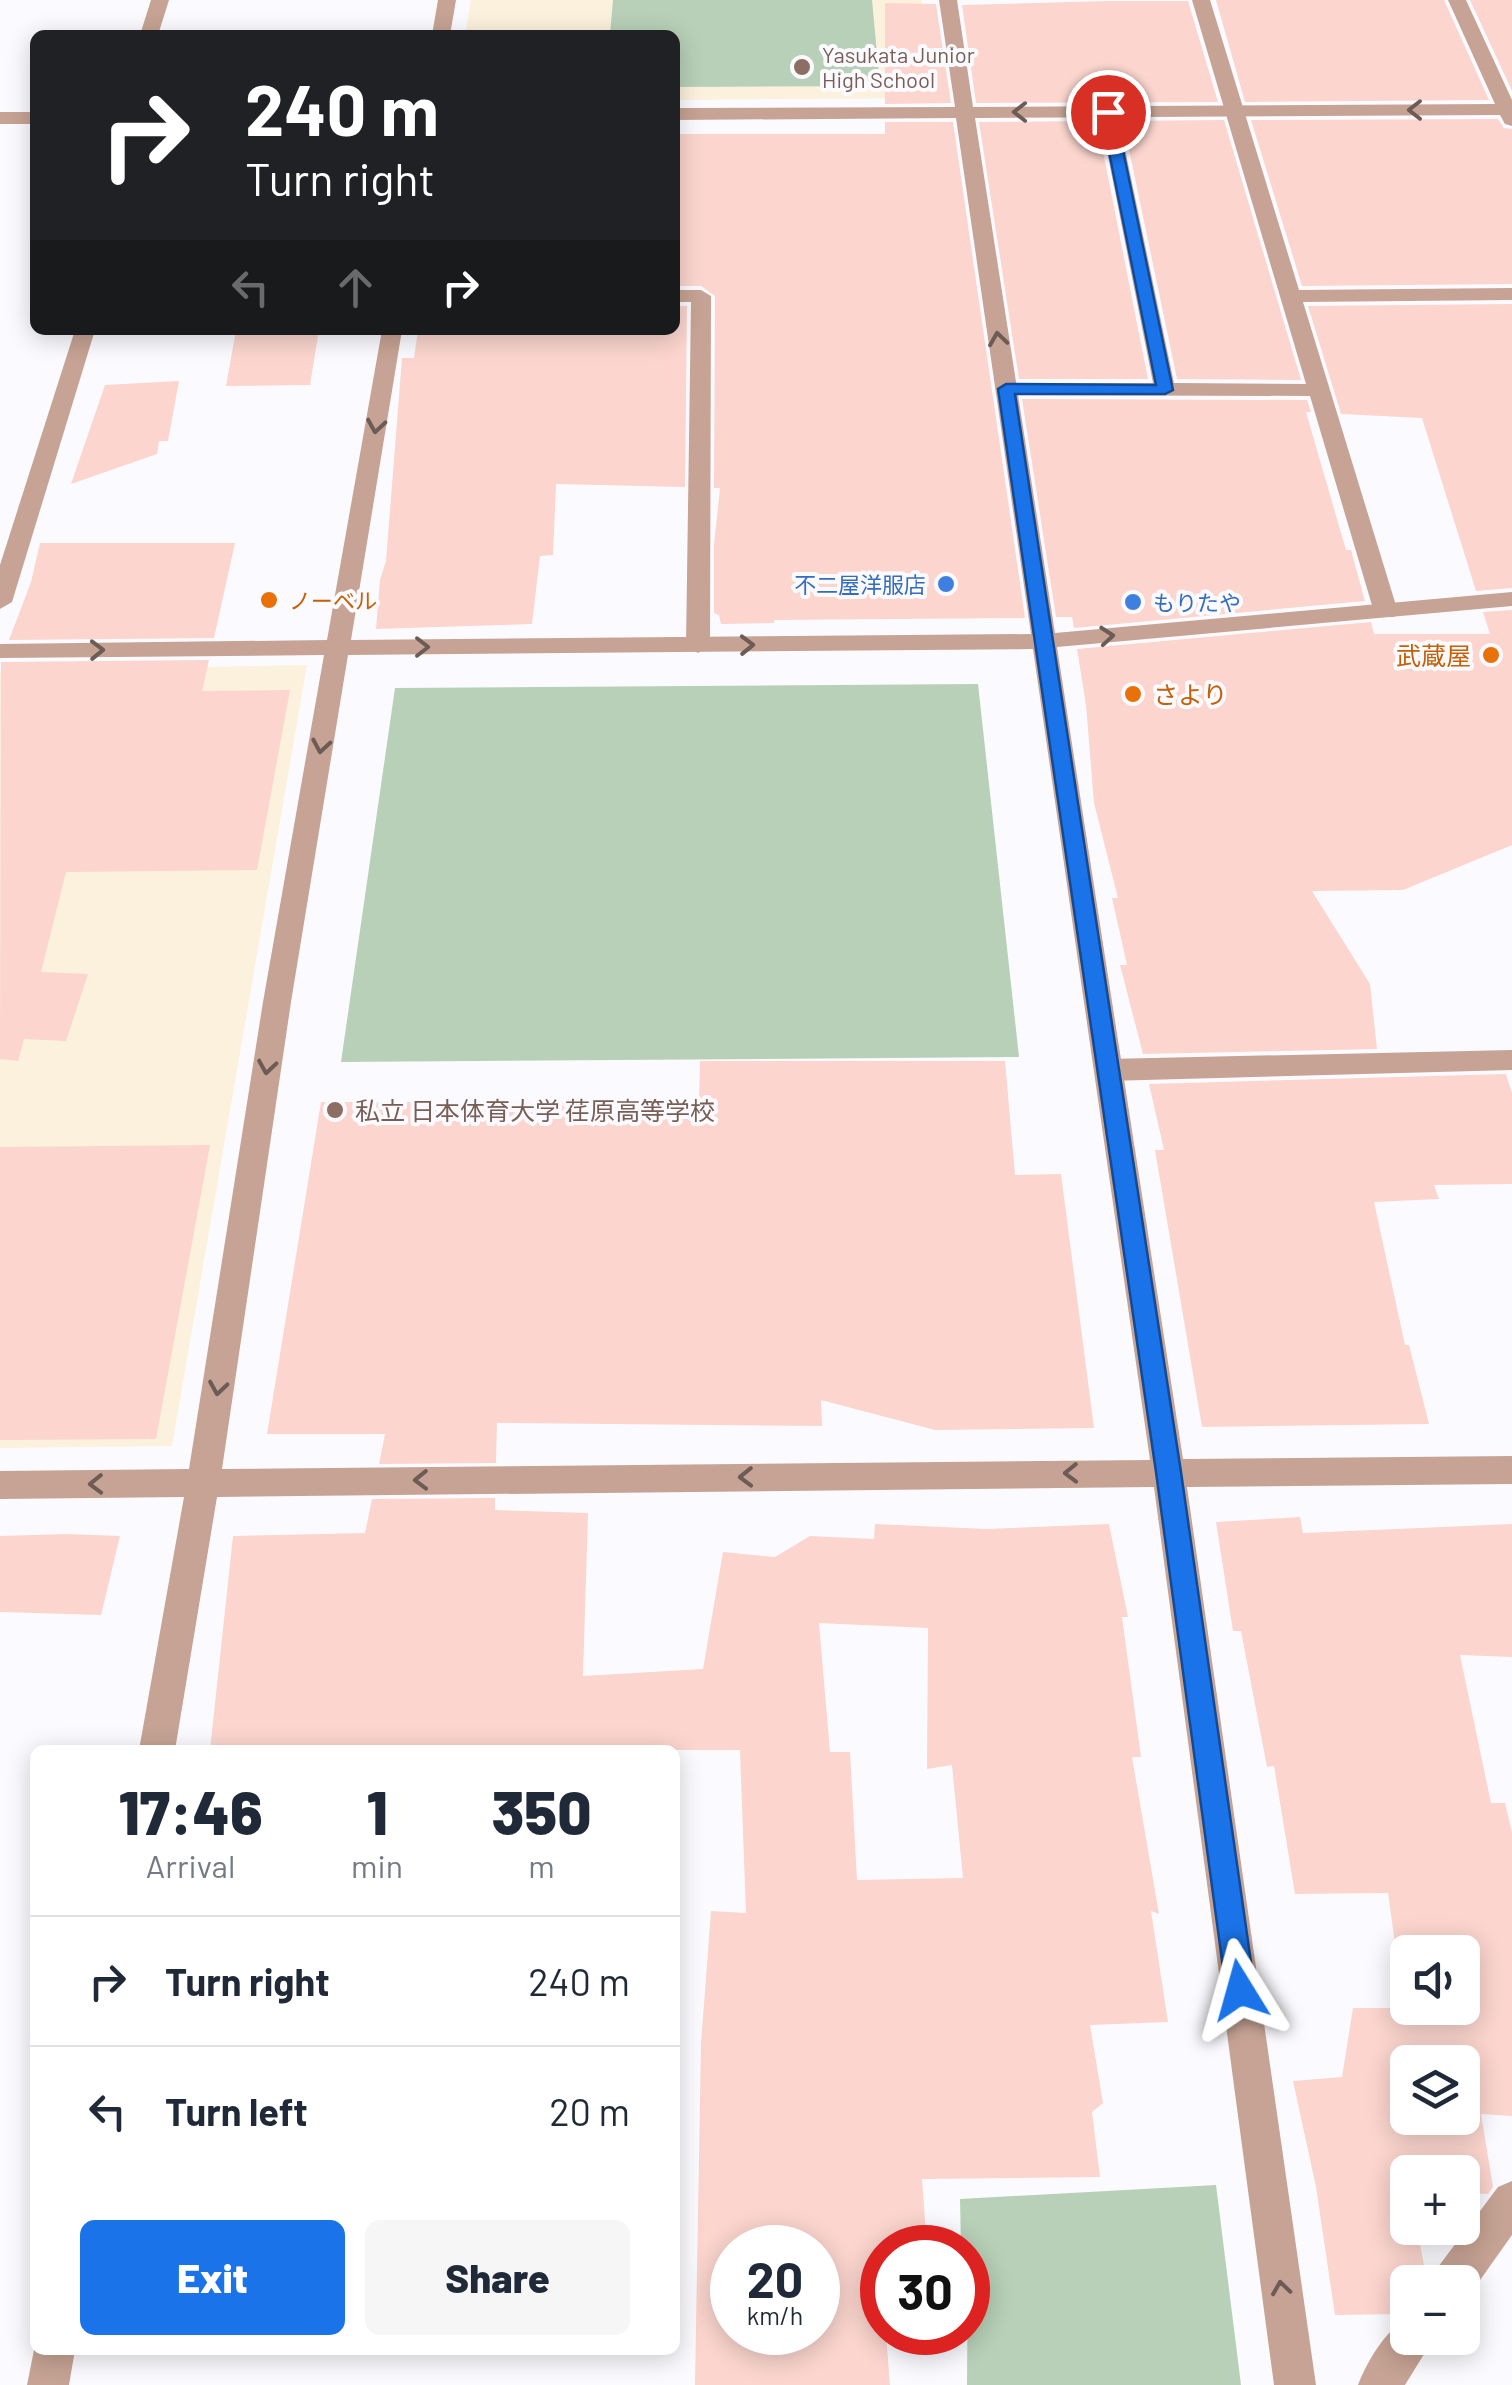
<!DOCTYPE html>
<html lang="en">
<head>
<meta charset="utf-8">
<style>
  :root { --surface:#fff; --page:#f6f6f7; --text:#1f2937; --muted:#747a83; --line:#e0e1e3; --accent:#1a73e8 }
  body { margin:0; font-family:Barlow,"Noto Sans JP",sans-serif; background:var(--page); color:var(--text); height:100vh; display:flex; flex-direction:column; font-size:38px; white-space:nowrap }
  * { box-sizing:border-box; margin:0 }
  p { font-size:32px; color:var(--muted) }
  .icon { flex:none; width:55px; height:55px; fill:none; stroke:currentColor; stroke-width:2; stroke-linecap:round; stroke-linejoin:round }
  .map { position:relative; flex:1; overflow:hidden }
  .side { position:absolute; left:30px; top:1745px; width:650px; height:610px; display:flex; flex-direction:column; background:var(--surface); border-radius:15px; box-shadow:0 5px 25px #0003 }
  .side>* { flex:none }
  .hud { position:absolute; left:30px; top:30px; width:650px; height:305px; border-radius:15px; box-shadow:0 5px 25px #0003; background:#202124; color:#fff; overflow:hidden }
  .tools { position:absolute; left:1390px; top:1935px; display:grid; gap:20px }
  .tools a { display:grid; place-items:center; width:90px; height:90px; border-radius:15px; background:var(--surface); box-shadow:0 5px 25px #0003; font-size:50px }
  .speed { position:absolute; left:710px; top:2225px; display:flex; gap:20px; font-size:50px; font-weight:700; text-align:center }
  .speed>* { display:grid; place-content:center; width:130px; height:130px; border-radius:50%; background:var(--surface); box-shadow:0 5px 25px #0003; line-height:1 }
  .speed small { font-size:25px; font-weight:400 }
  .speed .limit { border:15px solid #d22; background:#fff; color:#111 }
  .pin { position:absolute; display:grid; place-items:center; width:85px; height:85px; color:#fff; margin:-42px; border:5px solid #fff; border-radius:50%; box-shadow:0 2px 10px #0007 }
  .me { position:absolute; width:110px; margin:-55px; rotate:352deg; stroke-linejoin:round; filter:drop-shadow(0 0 8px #0008) }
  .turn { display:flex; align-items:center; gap:35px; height:210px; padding:0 50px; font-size:45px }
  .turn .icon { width:130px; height:130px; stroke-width:2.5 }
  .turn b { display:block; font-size:70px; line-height:85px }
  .lanes { display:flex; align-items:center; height:95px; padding:0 50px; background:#0003; justify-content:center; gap:50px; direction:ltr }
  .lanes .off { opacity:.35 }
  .eta { display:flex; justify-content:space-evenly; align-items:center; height:170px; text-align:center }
  .eta b { font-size:60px; font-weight:800; line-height:70px }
  .button { display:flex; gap:20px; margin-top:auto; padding:20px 50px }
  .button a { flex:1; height:115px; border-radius:15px; background:var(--accent); color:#fff; font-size:40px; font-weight:800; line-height:115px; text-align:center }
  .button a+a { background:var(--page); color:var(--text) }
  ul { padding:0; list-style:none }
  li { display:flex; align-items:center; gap:30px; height:130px; padding:0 50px; border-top:2px solid var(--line) }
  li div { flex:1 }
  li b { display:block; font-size:38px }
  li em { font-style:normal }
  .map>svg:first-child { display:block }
</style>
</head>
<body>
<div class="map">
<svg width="1512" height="2385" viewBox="0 0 1512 2385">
  <rect width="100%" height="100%" fill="#fbfbff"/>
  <g fill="#fbf1dc">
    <polygon points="471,0 921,0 934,98 675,100 675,35 465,35"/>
    <polygon points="307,665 172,1446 0,1448 0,671"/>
  </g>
  <g fill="#b8d0b7">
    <polygon points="613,0 872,0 880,86 675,87 675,35 610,35"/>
    <polygon points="978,684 1019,1057 341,1062 395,688"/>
    <polygon points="1216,2185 1241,2385 967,2385 968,2248 961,2247 960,2199"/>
  </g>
  <g fill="#fbd5ce" fill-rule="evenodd">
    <polygon points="1216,0 1444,0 1489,100 1245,102"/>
    <polygon points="1470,0 1512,0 1512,91"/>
    <polygon points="1108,1 1188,1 1218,102 976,103 962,5"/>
    <polygon points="885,3 936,4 951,103 885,104"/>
    <polygon points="1498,119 1504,128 1512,129 1512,284 1302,286 1251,120"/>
    <polygon points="1224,120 1301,380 1177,379 1123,121"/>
    <polygon points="1097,121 1148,379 1019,379 979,122"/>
    <polygon points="885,122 953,122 1025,618 774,620 774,623 721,624 719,615 714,613 714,545 720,488 714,488 715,296 701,286 675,286 675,134 885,134"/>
    <polygon points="1512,304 1512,588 1476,591 1422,418 1341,414 1308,306"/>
    <polygon points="675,306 687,306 685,487 556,484 553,555 540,556 532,624 376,629 380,580 386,561 402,358 414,358 418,330 675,330"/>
    <polygon points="236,330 319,330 310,385 226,386"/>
    <polygon points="179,381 168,441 159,441 157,454 71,484 105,385"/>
    <polygon points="1022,399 1307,400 1311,412 1306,412 1346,550 1351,550 1365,601 1074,628 1072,617 1056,617"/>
    <polygon points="40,543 235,543 214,638 9,640 31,582"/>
    <polygon points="1512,610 1512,845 1403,890 1312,891 1370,984 1377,1049 1143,1054 1120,965 1127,965 1112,898 1118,898 1094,803 1086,705 1077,649 1371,622 1374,634 1490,634 1483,612"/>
    <polygon points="209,660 202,691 290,690 257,870 66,872 41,972 88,974 66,1041 24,1039 18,1061 0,1059 1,662"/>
    <polygon points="700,1061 1005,1061 1015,1175 1061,1174 1094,1428 935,1430 821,1400 822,1426 497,1423 496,1463 379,1464 385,1434 267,1434 321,1102 699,1102"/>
    <polygon points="1506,1074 1512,1093 1512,1184 1434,1185 1439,1199 1374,1202 1405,1345 1409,1345 1429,1424 1202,1427 1155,1150 1164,1150 1149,1084"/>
    <polygon points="210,1145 156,1439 0,1440 0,1147"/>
    <path d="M495,1498V1510L588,1513L583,1676L703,1669L723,1552L775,1557L810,1536L874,1539L875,1524L987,1529L1109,1524L1128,1617H1122L1141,1757H1132L1159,1914L1151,1911L1168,2022L1090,2025L1103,2103L1092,2112L1100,2177L922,2179L926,2234L900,2235L901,2248H882V2332L910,2334H886L890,2385H695L701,2044L711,1911L746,1913L740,1750H210L233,1536L365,1533L372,1499ZM819,1623L928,1628L927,1769L952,1765L963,1878L857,1880L850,1752H830ZM732,2248H818V2332H732Z"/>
    <path d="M1300,1517L1303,1533L1512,1524V1657L1460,1655L1491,1803H1505L1512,1832V2116L1481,2114L1493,2187L1488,2194L1462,2193V2172H1408V2228H1448L1451,2243L1420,2244L1427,2281L1408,2282V2314L1335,2315L1316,2187L1293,2081L1342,2077L1353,2008H1404L1388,1893L1295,1894L1274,1766L1267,1767L1241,1631H1233L1216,1522ZM1408,1952H1462V2008H1408ZM1408,2062H1462V2118H1408Z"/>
    <polygon points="66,1534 120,1536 101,1615 0,1612 0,1536"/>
  </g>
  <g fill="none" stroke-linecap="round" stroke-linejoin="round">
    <g fill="#c6a394" fill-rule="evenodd">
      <polygon points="151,0 169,0 158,35 140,35"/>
      <polygon points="1192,0 1210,0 1299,290 1512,288 1512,300 1303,302 1398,612 1394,617 1378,617 1374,612 1310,396 1006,395 995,389 1006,383 1153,383 1099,111 1108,105 1117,111 1174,383 1306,384"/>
      <polygon points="675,290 701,290 711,296 710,646 698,653 686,646 691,302 675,302"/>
      <polygon points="75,330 95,330 12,602 0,609 0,565"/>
      <polygon points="1512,1050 1512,1070 1108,1081 1098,1077 1094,1070 1098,1063 1108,1059"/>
    </g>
    <g fill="#c6a394" fill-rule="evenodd">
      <polygon points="438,0 456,0 450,35 432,35"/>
      <path d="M939,0H957L973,107L1495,104L1448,0H1466L1512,100V126L1505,124L1500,115L975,118L1055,633L1512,592V606L1057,647L1183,1459L1512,1456V1484L1187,1487L1316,2385H1274L1154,1487L217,1497L175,1750H139L184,1497L0,1499V1471L189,1469L263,1002L324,655L0,658V644L327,640L382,330H402L351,640L1031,634L956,118L675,120V108L955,107ZM1033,649L1150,1460L222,1469L291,1002L348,655Z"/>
      <rect x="0" y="112" width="35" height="12"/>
      <polygon points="1512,2181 1512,2235 1468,2297 1462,2299 1462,2282 1432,2282 1438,2267 1498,2187"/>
      <path d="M1408,2319V2338H1434L1405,2385H1358C1366,2364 1386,2328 1408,2319Z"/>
      <polygon points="35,2345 35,2350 75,2350 69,2385 27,2385"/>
    </g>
  </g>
  <defs><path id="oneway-chevron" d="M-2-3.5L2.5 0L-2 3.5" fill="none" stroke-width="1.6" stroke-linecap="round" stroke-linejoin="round" transform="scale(2.5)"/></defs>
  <g stroke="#6d5c56">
    <use href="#oneway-chevron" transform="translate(1415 110) rotate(180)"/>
    <use href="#oneway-chevron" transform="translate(1020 112) rotate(180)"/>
    <use href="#oneway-chevron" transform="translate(998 339) rotate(-98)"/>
    <use href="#oneway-chevron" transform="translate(376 426) rotate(99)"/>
    <use href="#oneway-chevron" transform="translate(1107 636) rotate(-5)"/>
    <use href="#oneway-chevron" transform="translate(747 645) rotate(-1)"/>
    <use href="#oneway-chevron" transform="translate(422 647)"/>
    <use href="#oneway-chevron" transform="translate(97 650) rotate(-1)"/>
    <use href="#oneway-chevron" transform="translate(321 746) rotate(100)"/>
    <use href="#oneway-chevron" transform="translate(267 1067) rotate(99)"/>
    <use href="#oneway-chevron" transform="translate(218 1388) rotate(99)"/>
    <use href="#oneway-chevron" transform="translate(1071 1473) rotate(179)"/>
    <use href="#oneway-chevron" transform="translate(746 1477) rotate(179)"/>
    <use href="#oneway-chevron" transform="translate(421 1480) rotate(179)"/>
    <use href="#oneway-chevron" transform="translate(96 1484) rotate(179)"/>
    <use href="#oneway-chevron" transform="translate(1281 2288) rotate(-98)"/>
  </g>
  <polygon fill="#1a73e8" stroke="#114b97" stroke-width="2.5" points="1108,107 1115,112 1173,390 1165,394 1015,394 1181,1472 1255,1990 1251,2000 1240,2004 1230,2000 1226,1990 1156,1472 998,389 1006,384 1156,385 1101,112"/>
  <g fill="#8d6e63" stroke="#fbfbff" stroke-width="4">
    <circle cx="802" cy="67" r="10"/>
    <circle cx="335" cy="1110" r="10"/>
  </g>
  <g fill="#3f7fe0" stroke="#fbfbff" stroke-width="4">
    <circle cx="946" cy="584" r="10"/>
    <circle cx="1133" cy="602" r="10"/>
  </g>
  <g fill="#e8710a" stroke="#fbfbff" stroke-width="4">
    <circle cx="269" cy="600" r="10"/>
    <circle cx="1491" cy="655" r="10"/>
    <circle cx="1133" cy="694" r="10"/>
  </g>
  <g text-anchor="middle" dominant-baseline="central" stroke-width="8" stroke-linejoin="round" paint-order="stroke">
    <g font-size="22" fill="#785e54" stroke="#fbfbff" text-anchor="start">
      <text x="822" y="54">Yasukata Junior<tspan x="822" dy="25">High School</tspan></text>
    </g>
    <g font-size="22" fill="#366cbe" stroke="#fbfbff" text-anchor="end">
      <text x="926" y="584">不二屋洋服店</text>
      <text x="1153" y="602" text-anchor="start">もりたや</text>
    </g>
    <g font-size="22" fill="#c56008" stroke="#fbfbff" text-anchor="start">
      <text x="289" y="600">ノーベル</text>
    </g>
    <g font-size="25" fill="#c56008" stroke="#fbfbff" text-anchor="end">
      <text x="1471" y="655">武蔵屋</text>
      <text x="1153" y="694" text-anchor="start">さより</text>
    </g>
    <g font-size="25" fill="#785e54" stroke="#fbfbff" text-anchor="start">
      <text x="355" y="1110">私立 日本体育大学 荏原高等学校</text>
    </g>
  </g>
</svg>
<div class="tools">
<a><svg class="icon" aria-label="sound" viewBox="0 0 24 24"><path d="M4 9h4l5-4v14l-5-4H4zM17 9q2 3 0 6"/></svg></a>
<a><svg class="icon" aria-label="layers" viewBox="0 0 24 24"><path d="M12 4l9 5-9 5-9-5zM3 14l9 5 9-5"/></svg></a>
<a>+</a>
<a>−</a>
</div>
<div class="speed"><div>20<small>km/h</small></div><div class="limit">30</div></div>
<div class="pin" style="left:1108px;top:112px;background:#d93025"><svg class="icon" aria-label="arrive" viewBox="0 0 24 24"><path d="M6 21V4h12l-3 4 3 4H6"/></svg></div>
<svg class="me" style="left:1240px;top:1990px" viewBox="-20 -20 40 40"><path d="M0-17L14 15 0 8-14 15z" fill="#1a73e8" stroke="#fff" stroke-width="4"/></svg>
<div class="hud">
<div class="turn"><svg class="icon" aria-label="right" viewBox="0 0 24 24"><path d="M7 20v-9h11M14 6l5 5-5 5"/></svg><div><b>240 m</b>Turn right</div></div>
<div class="lanes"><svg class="icon off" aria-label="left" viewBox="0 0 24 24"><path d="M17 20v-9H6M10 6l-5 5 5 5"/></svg><svg class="icon off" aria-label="ahead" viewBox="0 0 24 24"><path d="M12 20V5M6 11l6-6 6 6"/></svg><svg class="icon" aria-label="right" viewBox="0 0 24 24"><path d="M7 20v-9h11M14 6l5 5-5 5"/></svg></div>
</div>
<section class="side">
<div class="eta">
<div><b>17:46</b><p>Arrival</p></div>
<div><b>1</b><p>min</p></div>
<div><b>350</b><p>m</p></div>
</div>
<ul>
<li><svg class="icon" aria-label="right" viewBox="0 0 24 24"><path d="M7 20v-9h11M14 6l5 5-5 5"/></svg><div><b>Turn right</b></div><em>240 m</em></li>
<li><svg class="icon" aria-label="left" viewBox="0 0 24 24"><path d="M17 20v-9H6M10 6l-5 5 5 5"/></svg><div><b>Turn left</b></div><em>20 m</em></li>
</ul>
<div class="button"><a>Exit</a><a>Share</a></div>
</section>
</div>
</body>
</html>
